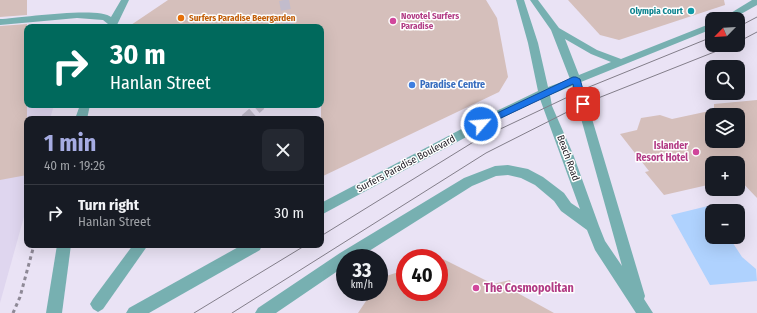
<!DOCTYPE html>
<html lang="en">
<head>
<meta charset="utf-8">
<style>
  :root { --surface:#171b24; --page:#242831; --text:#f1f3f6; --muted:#9ea1a6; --line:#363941; --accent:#a6ace2 }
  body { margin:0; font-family:"Fira Sans Condensed",sans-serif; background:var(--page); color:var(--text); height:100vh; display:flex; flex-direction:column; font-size:15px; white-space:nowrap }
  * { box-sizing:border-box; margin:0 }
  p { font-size:13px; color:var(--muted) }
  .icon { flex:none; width:22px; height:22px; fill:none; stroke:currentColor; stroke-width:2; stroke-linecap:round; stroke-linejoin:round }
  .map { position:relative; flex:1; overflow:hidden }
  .panel { position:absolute; left:24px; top:116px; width:300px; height:132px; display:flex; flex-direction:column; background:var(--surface); border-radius:8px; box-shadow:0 4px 16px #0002 }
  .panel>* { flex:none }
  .hud { position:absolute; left:24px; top:24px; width:300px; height:84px; border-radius:8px; box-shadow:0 4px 16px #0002; background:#00695c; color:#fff; overflow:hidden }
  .needle { width:26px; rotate:246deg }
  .buttons { position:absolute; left:705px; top:12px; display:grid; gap:8px }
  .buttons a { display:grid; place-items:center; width:40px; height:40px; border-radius:8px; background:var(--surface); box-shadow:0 4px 16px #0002; font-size:20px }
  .speed { position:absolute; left:336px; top:249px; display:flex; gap:8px; font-size:20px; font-weight:700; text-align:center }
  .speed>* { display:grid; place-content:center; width:52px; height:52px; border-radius:50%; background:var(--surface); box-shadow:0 4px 16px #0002; line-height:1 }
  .speed small { font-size:10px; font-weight:400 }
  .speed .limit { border:6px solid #d22; background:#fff; color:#111 }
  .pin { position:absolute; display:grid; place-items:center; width:34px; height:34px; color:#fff; margin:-17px; border-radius:8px; box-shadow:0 2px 6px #0006 }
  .me { position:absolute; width:44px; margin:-22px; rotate:63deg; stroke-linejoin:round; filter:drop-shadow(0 0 3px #0008) }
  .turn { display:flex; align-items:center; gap:14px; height:84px; padding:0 20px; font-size:18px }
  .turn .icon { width:52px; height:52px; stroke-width:2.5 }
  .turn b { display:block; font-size:28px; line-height:34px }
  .round { display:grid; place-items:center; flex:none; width:42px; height:42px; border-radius:8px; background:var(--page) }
  .summary { display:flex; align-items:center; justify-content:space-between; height:68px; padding:0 20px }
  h1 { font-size:24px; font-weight:700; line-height:30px; color:var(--accent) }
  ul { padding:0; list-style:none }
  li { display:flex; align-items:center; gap:12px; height:56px; padding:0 20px; border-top:1px solid var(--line) }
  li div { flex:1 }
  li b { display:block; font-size:15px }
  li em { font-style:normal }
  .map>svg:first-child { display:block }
</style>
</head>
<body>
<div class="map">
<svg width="757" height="313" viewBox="0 0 757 313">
  <rect width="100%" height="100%" fill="#eae3f5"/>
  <polygon fill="#dfd6ef" points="0,41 27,105 54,105 50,119 27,119 27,206 0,303"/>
  <polygon fill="#afd2fe" points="708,206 716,211 712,211 712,237 729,237 742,257 756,269 757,281 710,285 671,215"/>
  <g fill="#d5bfbb" fill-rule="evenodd">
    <polygon points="0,0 27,0 27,15 0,17"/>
    <polygon points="168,0 486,0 497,18 508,77 499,92 321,177 321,27 128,27"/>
    <polygon points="568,0 724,0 725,5 619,40 600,35"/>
    <polygon points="27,24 27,175 0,180 0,26"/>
    <path d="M757,100V198L738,178V163H712V184L664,195L645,172L649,171L620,134L637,130L641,118L660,115L672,119L714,110V104ZM712,115H738V141H712Z"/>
    <polygon points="443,259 493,284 510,280 514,291 554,313 358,313 372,292 379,292 379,282 383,277 405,270 405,292 439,292 439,261"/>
  </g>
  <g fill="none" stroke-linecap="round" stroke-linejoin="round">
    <g stroke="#c2bccc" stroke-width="10" stroke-dasharray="10 5" stroke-linecap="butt">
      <polyline points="284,0 289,27"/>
      <polyline points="245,119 261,105"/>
    </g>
    <polyline stroke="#8e8996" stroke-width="3" stroke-dasharray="3.5 3.5" stroke-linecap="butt" points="13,313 20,297 34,245"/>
    <g fill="#77b0b1" fill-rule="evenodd">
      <path d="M121,0H129L116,27H106L108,24L103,20L77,18L0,25V19C18,18 100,6 111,17Z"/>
      <path d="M516,0H524L538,43L548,87L570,79L551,30L530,0H538L559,28L597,50L621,59L712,23V29L581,82L645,296L644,299L653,313H636L595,250L587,230L561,211L554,201L535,185L521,178L508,175L496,176L472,186L358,258H345V266L276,313H255L258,308L340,253L464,178L495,166L508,165L528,169L543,177L564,193L571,203L580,209L540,99L498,120L321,215V203L490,114L538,91L528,43ZM565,39L591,54L611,62L579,75ZM572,86L622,266L605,241L599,226L573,154L552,106L550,95Z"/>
      <polygon points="752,0 757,0 757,5 732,19 721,19"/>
      <polygon points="80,105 90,105 87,119 75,119"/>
      <polygon points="57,245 71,245 62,313 46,313"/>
      <polygon points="133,245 148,245 103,309 98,312 93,309 90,304 93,299"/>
      <polygon points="242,245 262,245 260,250 149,313 126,313 129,308"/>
    </g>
    <g stroke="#837e8a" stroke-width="1">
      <polyline points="738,27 757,17"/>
      <polyline points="738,42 757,32"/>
      <polyline points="321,236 475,141 589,87 712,37"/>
      <polyline points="194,313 306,245"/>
      <polyline points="232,313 486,153 583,104 732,45"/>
    </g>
  </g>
  <polygon fill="#1a73e8" stroke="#114b97" points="573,77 576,77 580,79 587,104 586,106 583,107 578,104 573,84 484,126 478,126 476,124 478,122"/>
  <circle fill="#0f9aa8" stroke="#fff" stroke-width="1.5" cx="691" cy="11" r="4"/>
  <circle fill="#e8710a" stroke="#fff" stroke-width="1.5" cx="181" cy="18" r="4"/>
  <g fill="#d1479c" stroke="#fff" stroke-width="1.5">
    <circle cx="393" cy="21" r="4"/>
    <circle cx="696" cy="152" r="4"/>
    <circle cx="476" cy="288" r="4"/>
  </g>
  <circle fill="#3f7fe0" stroke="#fff" stroke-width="1.5" cx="412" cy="85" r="4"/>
  <g text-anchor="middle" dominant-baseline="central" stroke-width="3" stroke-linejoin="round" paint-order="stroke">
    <g font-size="9" font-weight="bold" fill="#0d838f" stroke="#fff" text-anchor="end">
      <text x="683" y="11">Olympia Court</text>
    </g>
    <g font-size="9" font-weight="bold" fill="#b23c85" stroke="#fff" text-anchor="start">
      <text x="401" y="16">Novotel Surfers<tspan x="401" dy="10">Paradise</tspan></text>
    </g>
    <g font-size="9" font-weight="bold" fill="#c56008" stroke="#fff" text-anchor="start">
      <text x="189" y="18">Surfers Paradise Beergarden</text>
    </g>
    <g font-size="10" font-weight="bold" fill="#366cbe" stroke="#fff" text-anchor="start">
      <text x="420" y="85">Paradise Centre</text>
    </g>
    <g font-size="10" font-weight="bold" fill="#b23c85" stroke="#fff" text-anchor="end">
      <text x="688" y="146">Islander<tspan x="688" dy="12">Resort Hotel</tspan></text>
    </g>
    <g font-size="10" fill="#242128" stroke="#fff">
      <text transform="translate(568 158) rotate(70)">Beach Road</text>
      <text transform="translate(406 164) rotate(-28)">Surfers Paradise Boulevard</text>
    </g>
    <g font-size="12" font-weight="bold" fill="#b23c85" stroke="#fff" text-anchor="start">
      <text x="484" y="288">The Cosmopolitan</text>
    </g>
  </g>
</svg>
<div class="buttons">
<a><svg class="needle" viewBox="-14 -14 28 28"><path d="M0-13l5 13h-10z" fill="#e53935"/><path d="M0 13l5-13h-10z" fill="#9ea1a6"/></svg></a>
<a><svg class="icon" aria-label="search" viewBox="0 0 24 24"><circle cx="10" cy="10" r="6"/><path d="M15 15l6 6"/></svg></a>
<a><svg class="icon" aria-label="layers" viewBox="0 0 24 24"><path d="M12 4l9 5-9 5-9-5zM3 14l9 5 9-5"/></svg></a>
<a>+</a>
<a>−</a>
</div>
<div class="speed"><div>33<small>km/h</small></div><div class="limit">40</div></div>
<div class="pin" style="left:583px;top:104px;background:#d93025"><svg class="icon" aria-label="arrive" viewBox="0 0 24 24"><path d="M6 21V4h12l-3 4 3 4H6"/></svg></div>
<svg class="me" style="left:481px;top:124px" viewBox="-20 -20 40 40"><circle r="17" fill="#1a73e8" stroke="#fff" stroke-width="3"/><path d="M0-11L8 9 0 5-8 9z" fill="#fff"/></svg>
<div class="hud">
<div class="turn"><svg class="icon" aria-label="right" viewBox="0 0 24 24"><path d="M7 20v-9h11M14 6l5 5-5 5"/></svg><div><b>30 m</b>Hanlan Street</div></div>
</div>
<section class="panel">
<div class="summary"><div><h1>1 min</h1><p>40 m · 19:26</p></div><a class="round"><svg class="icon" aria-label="close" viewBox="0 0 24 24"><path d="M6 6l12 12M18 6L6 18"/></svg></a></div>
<ul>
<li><svg class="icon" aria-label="right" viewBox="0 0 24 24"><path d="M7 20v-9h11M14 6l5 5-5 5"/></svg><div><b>Turn right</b><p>Hanlan Street</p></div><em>30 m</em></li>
</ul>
</section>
</div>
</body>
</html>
